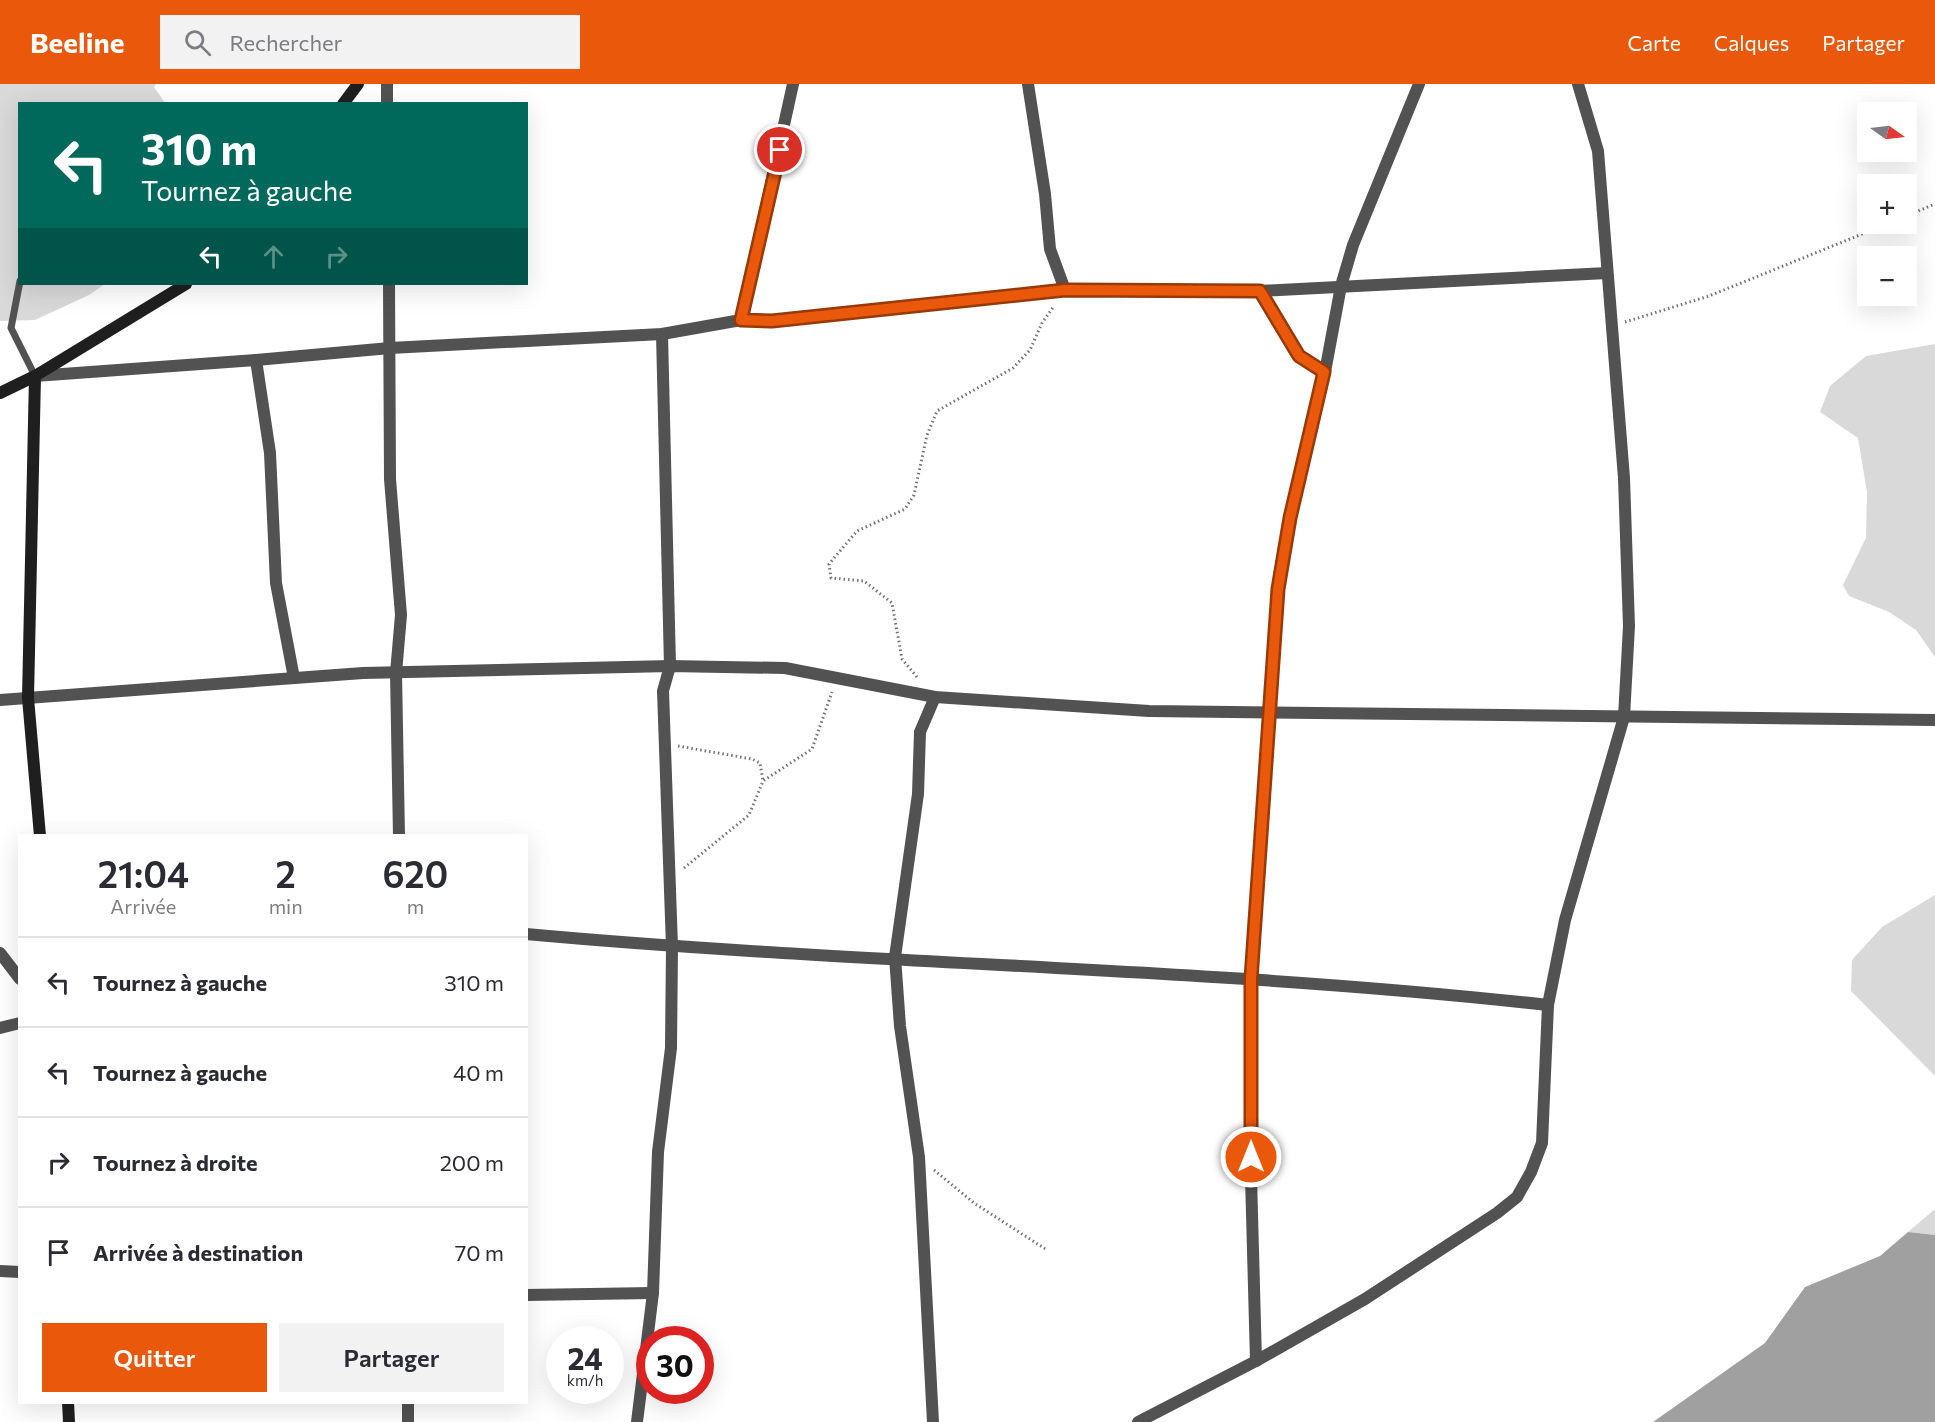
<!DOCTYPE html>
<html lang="fr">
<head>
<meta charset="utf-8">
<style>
  :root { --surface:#fff; --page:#f2f2f3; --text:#2b2b33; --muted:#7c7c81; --line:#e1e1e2; --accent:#ea580c }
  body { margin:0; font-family:Commissioner,sans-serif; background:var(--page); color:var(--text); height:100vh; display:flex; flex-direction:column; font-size:22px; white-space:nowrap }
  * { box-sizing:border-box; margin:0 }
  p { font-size:20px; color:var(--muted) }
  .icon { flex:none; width:33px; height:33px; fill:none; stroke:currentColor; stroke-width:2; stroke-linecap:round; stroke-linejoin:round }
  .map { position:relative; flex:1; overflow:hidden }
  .drawer { position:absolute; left:18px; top:750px; width:510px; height:570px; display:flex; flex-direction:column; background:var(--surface); border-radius:0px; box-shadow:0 6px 24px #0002 }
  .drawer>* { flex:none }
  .guide { position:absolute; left:18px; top:18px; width:510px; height:183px; border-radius:0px; box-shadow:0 6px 24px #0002; background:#00695c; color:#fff; overflow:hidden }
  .needle { width:39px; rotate:104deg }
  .buttons { position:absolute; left:1857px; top:18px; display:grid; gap:12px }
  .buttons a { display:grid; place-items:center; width:60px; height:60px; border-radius:0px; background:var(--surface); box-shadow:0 6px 24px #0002; font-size:30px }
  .speed { position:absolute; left:546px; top:1242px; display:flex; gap:12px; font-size:30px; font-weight:700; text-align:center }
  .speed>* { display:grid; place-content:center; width:78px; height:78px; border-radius:50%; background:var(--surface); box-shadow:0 6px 24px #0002; line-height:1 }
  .speed small { font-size:15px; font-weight:400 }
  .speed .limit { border:9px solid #d22; background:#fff; color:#111 }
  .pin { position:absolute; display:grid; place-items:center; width:51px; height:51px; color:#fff; margin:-26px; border:3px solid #fff; border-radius:50%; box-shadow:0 2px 6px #0007 }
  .me { position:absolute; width:66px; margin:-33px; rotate:0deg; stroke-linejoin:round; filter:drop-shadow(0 0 4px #0008) }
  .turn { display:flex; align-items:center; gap:21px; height:126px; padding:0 24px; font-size:27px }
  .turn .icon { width:78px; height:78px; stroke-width:2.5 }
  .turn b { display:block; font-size:42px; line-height:51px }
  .lanes { display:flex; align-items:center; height:57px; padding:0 24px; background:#0003; justify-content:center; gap:30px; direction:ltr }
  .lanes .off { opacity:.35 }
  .eta { display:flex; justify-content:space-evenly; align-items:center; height:102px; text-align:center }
  .eta b { font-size:36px; font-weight:600; line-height:42px }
  .primary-button { display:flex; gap:12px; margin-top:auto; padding:12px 24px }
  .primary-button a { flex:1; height:69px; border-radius:0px; background:var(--accent); color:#fff; font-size:24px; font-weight:600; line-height:69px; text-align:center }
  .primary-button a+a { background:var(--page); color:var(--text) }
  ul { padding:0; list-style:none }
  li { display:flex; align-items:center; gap:18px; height:90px; padding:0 24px; border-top:2px solid var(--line) }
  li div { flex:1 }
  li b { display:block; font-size:22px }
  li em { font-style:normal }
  header { display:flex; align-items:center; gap:36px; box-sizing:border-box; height:84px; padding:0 30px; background:var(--accent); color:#fff }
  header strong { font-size:28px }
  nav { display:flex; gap:33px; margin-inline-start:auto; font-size:21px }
  .search { width:420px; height:54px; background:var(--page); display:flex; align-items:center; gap:15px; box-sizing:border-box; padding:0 21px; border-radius:0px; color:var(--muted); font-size:22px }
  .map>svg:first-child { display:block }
</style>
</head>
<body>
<header>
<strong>Beeline</strong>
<div class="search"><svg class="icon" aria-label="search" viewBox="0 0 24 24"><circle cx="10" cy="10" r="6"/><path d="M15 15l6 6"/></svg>Rechercher</div>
<nav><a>Carte</a><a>Calques</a><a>Partager</a></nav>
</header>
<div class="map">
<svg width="1935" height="1338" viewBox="0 0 1935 1338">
  <rect width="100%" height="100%" fill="#fff"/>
  <g fill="#d9d9d9">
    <polygon points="0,0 156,0 154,3 165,19 20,20 20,200 105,200 89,211 35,236 0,237"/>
    <polygon points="1935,260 1935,573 1916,546 1889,528 1849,512 1843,501 1866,454 1867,408 1858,354 1820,328 1830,302 1866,272"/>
    <polygon points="1935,811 1935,992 1851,907 1852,876 1882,843"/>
    <polygon points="1935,1125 1935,1151 1908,1148"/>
  </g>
  <polygon fill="#a0a0a0" points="1908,1148 1935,1151 1935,1338 1653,1338 1765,1259 1805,1203 1880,1172"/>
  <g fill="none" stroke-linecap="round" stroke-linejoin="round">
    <g stroke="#747474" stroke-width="3" stroke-dasharray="1.5 3" stroke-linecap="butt">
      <polyline points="1906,132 1935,120"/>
      <polyline points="1625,238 1709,212 1887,140"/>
      <polyline points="917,593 902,575 892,519 864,497 831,494 829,480 857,447 905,425 914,411 927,351 937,327 1013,284 1030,266 1042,239 1054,222"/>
      <polyline points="678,662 752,675 760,679 763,697"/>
      <polyline points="684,784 749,731 763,697 812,665 832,608"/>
      <polyline points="934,1086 974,1119 1047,1166"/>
    </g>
    <polyline stroke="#525252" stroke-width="7" points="20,197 11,244 35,292"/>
    <g stroke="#525252" stroke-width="12">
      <polyline points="387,0 387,20"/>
      <polyline points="1028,0 1045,110 1050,165 1065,206"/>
      <polyline points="389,200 390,395 401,531 396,589 399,752"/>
      <polyline points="1260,207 1299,272 1325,288"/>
      <polyline points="741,236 793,0"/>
      <polyline points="256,276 270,369 276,499 294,594"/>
      <polyline points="35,292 256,276 390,264 662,250 741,236 772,237 1065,206 1260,207 1607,189"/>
      <polyline points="0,616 363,589 670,582 785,584 935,613 1149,627 1935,636"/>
      <path d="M526,850C866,881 1208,883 1548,921"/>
      <polyline points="0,869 20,895"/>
      <polyline points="0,944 20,939"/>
      <polyline points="0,1187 20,1188"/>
      <polyline points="526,1211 653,1209"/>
      <polyline points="1256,1277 1251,1093 1251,895 1278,505 1290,434 1325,288 1341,202 1353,161 1419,0"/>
      <polyline points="408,1318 408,1338"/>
      <polyline points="637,1338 653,1209 658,1068 671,964 672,863 663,607 670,582 662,250"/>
      <polyline points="933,1338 919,1073 900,942 895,873 918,710 920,648 935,613"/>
      <polyline points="1138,1338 1256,1277 1365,1215 1497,1129 1517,1113 1531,1088 1542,1059 1548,921 1565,836 1624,633 1629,542 1624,394 1598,67 1578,0"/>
    </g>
    <g stroke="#1f1f1f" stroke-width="12">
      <polyline points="343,20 358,0"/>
      <polyline points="35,292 28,614 40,752"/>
      <polyline points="0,309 35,292 186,200"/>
      <polyline points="68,1318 69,1338"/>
    </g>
  </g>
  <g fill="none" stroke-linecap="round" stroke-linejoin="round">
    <g stroke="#983908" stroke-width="15">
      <polyline id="route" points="780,66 741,236 772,237 1065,206 1260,207 1299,272 1324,288 1290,434 1278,505 1251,895 1251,1073"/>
    </g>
    <use href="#route" stroke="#ea580c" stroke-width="10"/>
  </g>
</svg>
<div class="buttons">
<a><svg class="needle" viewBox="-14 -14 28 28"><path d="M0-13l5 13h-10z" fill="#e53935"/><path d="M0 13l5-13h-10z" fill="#7c7c81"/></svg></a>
<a>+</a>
<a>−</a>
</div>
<div class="speed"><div>24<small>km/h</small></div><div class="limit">30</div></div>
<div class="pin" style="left:780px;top:66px;background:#d93025"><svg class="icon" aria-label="arrive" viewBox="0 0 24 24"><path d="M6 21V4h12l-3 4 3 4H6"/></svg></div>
<svg class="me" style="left:1251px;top:1073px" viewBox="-20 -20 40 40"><circle r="17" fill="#ea580c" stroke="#fff" stroke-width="3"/><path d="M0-11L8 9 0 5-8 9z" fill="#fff"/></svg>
<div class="guide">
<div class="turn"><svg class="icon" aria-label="left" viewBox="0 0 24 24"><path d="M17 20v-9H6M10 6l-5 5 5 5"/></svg><div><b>310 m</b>Tournez à gauche</div></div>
<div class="lanes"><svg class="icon" aria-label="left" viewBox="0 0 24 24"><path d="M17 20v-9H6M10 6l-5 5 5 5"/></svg><svg class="icon off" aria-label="ahead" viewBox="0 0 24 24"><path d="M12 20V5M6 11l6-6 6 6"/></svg><svg class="icon off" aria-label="right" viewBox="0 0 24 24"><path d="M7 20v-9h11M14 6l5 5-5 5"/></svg></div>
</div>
<section class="drawer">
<div class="eta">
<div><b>21:04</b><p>Arrivée</p></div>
<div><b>2</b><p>min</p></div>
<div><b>620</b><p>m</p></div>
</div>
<ul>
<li><svg class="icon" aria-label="left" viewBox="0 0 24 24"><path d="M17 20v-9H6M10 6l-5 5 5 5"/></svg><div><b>Tournez à gauche</b></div><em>310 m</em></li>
<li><svg class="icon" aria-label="left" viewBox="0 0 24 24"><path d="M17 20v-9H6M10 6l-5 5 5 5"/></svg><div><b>Tournez à gauche</b></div><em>40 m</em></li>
<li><svg class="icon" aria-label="right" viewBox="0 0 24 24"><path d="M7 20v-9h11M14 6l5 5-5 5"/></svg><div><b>Tournez à droite</b></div><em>200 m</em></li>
<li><svg class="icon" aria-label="arrive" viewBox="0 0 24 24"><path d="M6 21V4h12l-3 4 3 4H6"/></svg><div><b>Arrivée à destination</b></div><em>70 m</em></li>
</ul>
<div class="primary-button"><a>Quitter</a><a>Partager</a></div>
</section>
</div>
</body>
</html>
